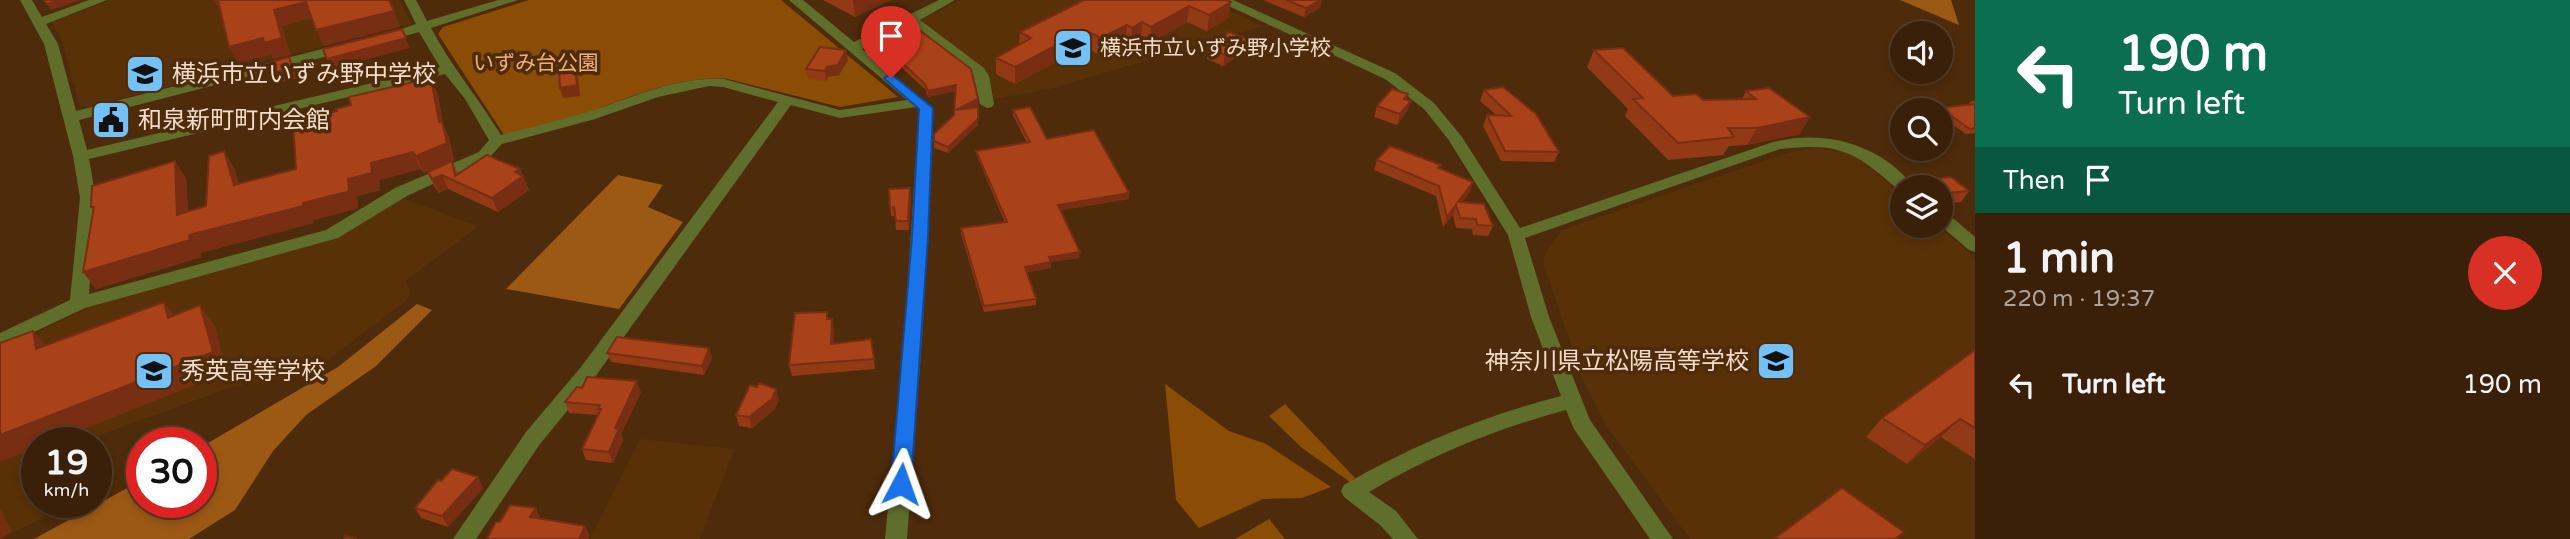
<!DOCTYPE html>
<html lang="en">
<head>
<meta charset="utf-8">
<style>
  :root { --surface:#3a2008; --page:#452d16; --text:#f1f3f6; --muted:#aba39c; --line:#543e29 }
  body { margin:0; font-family:"Varela Round","Noto Sans JP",sans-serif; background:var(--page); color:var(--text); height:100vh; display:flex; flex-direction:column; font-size:26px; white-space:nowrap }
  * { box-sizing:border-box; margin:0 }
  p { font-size:23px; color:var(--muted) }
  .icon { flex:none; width:38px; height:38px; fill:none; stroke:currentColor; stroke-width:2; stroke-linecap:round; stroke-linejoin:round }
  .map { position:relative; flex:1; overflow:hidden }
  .drawer { display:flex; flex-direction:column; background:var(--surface); width:595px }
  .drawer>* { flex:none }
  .banner { background:#0b6e4f; color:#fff; overflow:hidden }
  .fabs { position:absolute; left:1890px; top:21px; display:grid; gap:14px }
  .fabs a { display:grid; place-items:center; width:63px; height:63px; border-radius:50%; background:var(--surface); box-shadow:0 4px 10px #0003,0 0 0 2px var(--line); font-size:35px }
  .speed { position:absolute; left:21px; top:427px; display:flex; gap:14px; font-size:35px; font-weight:700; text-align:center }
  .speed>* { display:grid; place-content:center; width:91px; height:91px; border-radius:50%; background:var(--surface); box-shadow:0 4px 10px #0003,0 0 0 2px var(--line); line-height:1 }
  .speed small { font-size:18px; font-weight:400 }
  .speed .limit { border:10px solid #d22; background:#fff; color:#111 }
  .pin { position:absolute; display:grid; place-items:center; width:60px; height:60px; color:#fff; margin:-72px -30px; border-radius:50% 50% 50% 0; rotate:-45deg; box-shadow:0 0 7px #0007 }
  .pin .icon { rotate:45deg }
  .me { position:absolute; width:77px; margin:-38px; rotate:4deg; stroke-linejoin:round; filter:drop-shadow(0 0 5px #0008) }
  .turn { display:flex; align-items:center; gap:24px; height:147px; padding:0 28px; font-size:32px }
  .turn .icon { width:91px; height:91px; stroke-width:2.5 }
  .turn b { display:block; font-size:49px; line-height:60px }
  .then { display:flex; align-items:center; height:66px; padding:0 28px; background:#0003; gap:14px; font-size:26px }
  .round { display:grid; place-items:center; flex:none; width:74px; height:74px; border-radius:37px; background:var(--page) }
  .summary { display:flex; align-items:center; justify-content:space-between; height:119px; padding:0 28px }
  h1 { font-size:42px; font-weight:800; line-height:52px }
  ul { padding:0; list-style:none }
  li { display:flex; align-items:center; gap:21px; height:105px; padding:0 28px }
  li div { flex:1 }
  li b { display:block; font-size:26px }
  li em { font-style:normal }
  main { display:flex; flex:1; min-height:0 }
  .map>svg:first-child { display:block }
</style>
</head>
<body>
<main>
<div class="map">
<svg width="1975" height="539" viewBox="0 0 1975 539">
  <rect width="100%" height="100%" fill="#4e2b0b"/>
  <g fill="#593108">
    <polygon points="111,0 399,0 411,24 88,107 80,106 62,41 52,22"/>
    <polygon points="960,0 1205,0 1264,26 1050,89 994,99 987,71 921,20"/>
    <polygon points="1815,148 1844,152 1863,162 1902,195 1902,226 1938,226 1975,258 1975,539 1690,539 1607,427 1584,382 1543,263 1546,252 1562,230 1787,153"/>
    <polygon points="405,199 475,225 475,229 406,280 410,294 406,301 323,364 292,377 235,386 78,443 37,443 37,456 32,458 37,482 37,502 41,502 44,517 0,539 0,352 97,303 338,237 392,202"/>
    <polygon points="640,439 734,449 700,539 590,539"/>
  </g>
  <g fill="#8b4c06">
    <path d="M529,0H781L898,97L840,107L728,79C676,75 625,100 577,116C553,123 528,129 504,135L438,34L443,27Z"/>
    <polygon points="1165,384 1229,431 1266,444 1331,487 1302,498 1263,499 1199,528 1176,500"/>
    <polygon points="1285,404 1355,478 1350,482 1302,448 1269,416"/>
    <polygon points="1269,519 1285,539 1235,539"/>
  </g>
  <g fill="#9c5914">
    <polygon points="1900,0 1951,0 1959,25"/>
    <polygon points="618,175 663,185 648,207 683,222 619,309 506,289"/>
    <polygon points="417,304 432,310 376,366 306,415 273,451 235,510 189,539 34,539 142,480 142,502 201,502 201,447 338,367"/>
  </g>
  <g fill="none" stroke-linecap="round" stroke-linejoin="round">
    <g fill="#606e2c" fill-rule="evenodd">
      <path d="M20,0H32L42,17L89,0H107L46,24L58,44L76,111L346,43L353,47L351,50L79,120L87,150L440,67L419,32L380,43L373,39L416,24L404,0H416L427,21L498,0H518L431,28C451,66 479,99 501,135C529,128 557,121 584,113C630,99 675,76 724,79L840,110L907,100L789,0H803L854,42L939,0H955L920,20L984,68L989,76L994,104L992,107L987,108L980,104L973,74L910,25L862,49L933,108L923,325L907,539H885L905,325L919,109L916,107L840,118L791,105L595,377L540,444L476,539H453L526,432L581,367L778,102L723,87L709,86L658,97L595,119L502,144L489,158L407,196L338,238L85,308L0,348V333L70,300L80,198L73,156L44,44ZM445,74L465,99L489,140L479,152L395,188L326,230L89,294L96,198L89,159Z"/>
      <path d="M1216,0H1233L1395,73L1434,103L1462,137L1520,228L1773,142C1824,129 1881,144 1914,187H1902L1900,191C1855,152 1841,142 1780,149L1525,238L1549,317L1590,420L1673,539H1650L1574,429L1566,410C1496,429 1431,455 1369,492L1396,511L1418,539H1393L1380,525L1344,497L1341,491L1344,485C1413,445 1484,416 1561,396L1531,317L1508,235L1448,139L1424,109L1385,79Z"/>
      <polygon points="1941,212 1947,213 1975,237 1975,252 1969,250 1941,226"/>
    </g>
  </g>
  <g fill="#923916">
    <polygon points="823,0 891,0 855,17"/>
    <polygon points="1084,0 1231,2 1228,18 1207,31 1187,22 1150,43 1141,39 1131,44 1125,42 1100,55 1084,47 1015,84 996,74 996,58 1019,44 1020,32"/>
    <polygon points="1263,0 1322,0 1320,8 1304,17"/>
    <polygon points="1250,40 1248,50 1223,66 1207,59 1208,48"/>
    <polygon points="875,41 978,99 978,105 972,108 978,125 948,153 934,148 934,134 954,115 956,91 928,97 925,89 902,68 902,61 875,47"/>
    <polygon points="1594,50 1673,96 1703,100 1742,99 1746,91 1800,134 1747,145 1729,146 1723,155 1668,160 1625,116 1628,109 1587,67"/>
    <polygon points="848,60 839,75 828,77 826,81 808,79 806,69"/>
    <polygon points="1484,90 1559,152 1554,162 1501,161 1483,126 1487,115 1496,115 1480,101"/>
    <polygon points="438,94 443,124 449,138 454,160 424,173 421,169 379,180 380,190 357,196 358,207 356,209 313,220 313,223 200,253 201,257 96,289 83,272 93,210 91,207 186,178 188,212 206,206 234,168 239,184 296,169 337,111"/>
    <polygon points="1408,94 1406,100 1411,101 1407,111 1397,125 1374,117 1377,106"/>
    <polygon points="1971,101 1975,101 1975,133 1966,134 1941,116 1941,110 1939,110 1940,108 1968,105"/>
    <polygon points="1013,110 1047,139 1129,199 1060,210 1079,258 1051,262 1051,268 1027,272 1036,299 1036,305 984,312 961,234 961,228 1005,223 977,156 976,151 1027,143 1013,115"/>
    <polygon points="1377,160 1441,165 1439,169 1473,182 1470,192 1462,202 1493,226 1488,236 1473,235 1472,229 1456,228 1453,215 1443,227 1436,196 1374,170"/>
    <polygon points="452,161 458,174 520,169 529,190 498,212 448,189 439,193 434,186 428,172"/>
    <polygon points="1930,179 1969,191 1961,202 1941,204 1941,187 1924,187"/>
    <polygon points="889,189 911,197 909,230 896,230 895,216 891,216"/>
    <polygon points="828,319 834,330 833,344 874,359 875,369 792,376 789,365"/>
    <polygon points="709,348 712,358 704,375 611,362 607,353"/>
    <polygon points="1975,350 1975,459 1941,437 1907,464 1866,437 1882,418"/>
    <polygon points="641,392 621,434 623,440 613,463 586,460 582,449 598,415 569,413 565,402"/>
    <polygon points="779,400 774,410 752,428 739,426 736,415"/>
    <polygon points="441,481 483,488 448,527 421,518 415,508"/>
  </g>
  <g fill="#772e12">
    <polygon points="58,0 81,0 51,10 47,4"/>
    <polygon points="214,0 219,0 222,15"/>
    <polygon points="853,0 891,0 855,17"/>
    <polygon points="1321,0 1322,0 1320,8 1304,17 1306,8"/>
    <polygon points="306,2 314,18 282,26 291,55 273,59 271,55 238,63 229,47 274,10"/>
    <polygon points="1231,2 1228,18 1207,31 1209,15"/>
    <polygon points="1189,6 1187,22 1150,43 1151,27"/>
    <polygon points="394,11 400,27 324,46 316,30"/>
    <polygon points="1142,22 1141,39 1131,44 1132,28"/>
    <polygon points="1127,25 1125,42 1100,55 1101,38"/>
    <polygon points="1085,30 1084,47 1015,84 1015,67"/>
    <polygon points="406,38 410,48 332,69 327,59"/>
    <polygon points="1250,40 1248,50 1223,66 1225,55"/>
    <polygon points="846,50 848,60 839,75 828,77 826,81 825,71 827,67"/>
    <polygon points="289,57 295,68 298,78 279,83 273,73"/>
    <polygon points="575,67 578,77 580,96 563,98 560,88"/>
    <polygon points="431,78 438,94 443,124 449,138 454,160 424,173 416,156 439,122"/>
    <polygon points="956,85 956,91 928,97 928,91"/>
    <polygon points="978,99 978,105 956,117 956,110"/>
    <polygon points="1411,101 1407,111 1397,125 1400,114"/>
    <polygon points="978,107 978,125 948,153 948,147"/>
    <polygon points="1810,117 1800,134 1747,145 1757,128"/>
    <polygon points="224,151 234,168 244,202 234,185"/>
    <polygon points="413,152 421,169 379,180 380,190 357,196 358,207 356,209 313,220 313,223 200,253 201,257 96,289 83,272 189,235 303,203 348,179 371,163"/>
    <polygon points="175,161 186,178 189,232 177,215"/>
    <polygon points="520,169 529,190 498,212 492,198 515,172"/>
    <polygon points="442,175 448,189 439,193 432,179"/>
    <polygon points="1473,182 1470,192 1457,208 1458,202"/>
    <polygon points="910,188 911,197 909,230 908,221"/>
    <polygon points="1129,193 1129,199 1058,211 1058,205"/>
    <polygon points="1456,205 1453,215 1443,227 1447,217"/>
    <polygon points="1080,252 1079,258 1051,262 1051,268 1025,273 1025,267 1049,257"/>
    <polygon points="164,302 179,322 168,318"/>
    <polygon points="200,305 215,326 227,372 49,443 37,443 37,448 0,462 0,435"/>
    <polygon points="832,319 834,330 833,355 831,344"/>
    <polygon points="33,331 51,351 36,349"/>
    <polygon points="709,348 712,358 704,375 702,366"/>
    <polygon points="637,381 641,392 621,434 623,440 613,463 609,452 615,428"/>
    <polygon points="776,389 779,400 774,410 752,428 749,417"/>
    <polygon points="1960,419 1941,437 1907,464 1925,445"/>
    <polygon points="478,477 483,488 448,527 442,516"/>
    <polygon points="0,508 12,532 0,538"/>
    <polygon points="536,508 540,518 535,527 530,517"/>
    <polygon points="585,526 590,536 588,539 579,539"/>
  </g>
  <g fill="#aa4219" stroke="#772e12" stroke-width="2">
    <polygon points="44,0 58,0 47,4"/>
    <polygon points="218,0 389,0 394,11 316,30 306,2 274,10 282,38 264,43 263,38 229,47"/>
    <polygon points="1084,0 1227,0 1231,2 1209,15 1189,6 1151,27 1142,22 1132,28 1127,25 1101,38 1085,30 1015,67 996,58 1031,38 1020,32"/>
    <polygon points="1286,0 1321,0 1306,8"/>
    <polygon points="910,23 971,69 978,99 956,110 978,107 978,119 948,147 934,141 934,134 954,115 956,85 928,91 924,83 901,62 908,59 875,41"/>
    <polygon points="402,29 406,38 327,59 323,49"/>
    <polygon points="1229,32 1250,40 1225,55 1208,48"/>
    <polygon points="820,47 846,50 838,65 827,67 825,71 806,69"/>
    <polygon points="1623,48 1673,96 1696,94 1703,100 1756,99 1746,91 1769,88 1810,117 1757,128 1728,128 1734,137 1678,143 1633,99 1643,98 1594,50"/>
    <polygon points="289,57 292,68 273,73 271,62"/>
    <polygon points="575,67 577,85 560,88 559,70"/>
    <polygon points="431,78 439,122 442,121 447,143 416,156 413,152 371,163 372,173 348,179 349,191 347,192 303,203 303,206 189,235 190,240 83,272 94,207 91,207 92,186 175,161 177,215 206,206 209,156 224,151 234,185 296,169 293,121 337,111 336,109 351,105 349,97"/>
    <polygon points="1503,87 1536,114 1559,152 1505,151 1487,115 1511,116 1484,90"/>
    <polygon points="1392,89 1408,94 1404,99 1411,101 1400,114 1377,106"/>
    <polygon points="1975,104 1975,128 1970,129 1940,108"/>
    <polygon points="1030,107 1047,139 1094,130 1129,193 1058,205 1080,252 1049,257 1051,262 1025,267 1036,299 984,306 961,228 1007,222 976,151 1030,142 1013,110"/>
    <polygon points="1390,146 1441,165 1438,168 1473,182 1458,202 1484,204 1493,226 1477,225 1476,219 1460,218 1456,205 1447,217 1439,186 1377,160"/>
    <polygon points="487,155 520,169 515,172 523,176 492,198 442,175 432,179 428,172 452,161 455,176"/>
    <polygon points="1951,177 1969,191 1948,193 1930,179"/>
    <polygon points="910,188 908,221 896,221 894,207 890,208 889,189"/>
    <polygon points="164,302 168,318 200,305 213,352 0,435 0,343 33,331 36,349"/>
    <polygon points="827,312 827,319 832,319 831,344 871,339 874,359 789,365 795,313"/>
    <polygon points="617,337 709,348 702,366 607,353"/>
    <polygon points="1975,350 1975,428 1960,419 1925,445 1882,418"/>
    <polygon points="587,377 637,381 615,428 619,429 609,452 582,449 601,409 598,409 600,405 565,402 577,387 582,388"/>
    <polygon points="759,383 776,389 772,399 749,417 736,415 750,385 757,387"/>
    <polygon points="452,469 478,477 442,516 415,508 438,480 441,481"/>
    <polygon points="1842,488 1904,532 1895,539 1774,539"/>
    <polygon points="510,505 536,508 530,517 585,526 579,539 487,539 496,522 500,522"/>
    <polygon points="346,536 357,539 344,539"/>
  </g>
  <polygon fill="#1a73e8" stroke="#114b97" stroke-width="2" points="891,74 933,108 928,237 911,484 908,490 901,492 894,490 891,484 912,237 919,109 886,80 884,78"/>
  <defs>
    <g id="school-square" transform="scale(2.0125)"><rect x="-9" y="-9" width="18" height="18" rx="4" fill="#73c1f5" stroke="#4e2b0b"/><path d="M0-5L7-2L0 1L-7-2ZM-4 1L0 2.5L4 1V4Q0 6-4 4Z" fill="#111"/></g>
    <g id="civic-square" transform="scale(2.0125)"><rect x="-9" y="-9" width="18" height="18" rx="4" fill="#73c1f5" stroke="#4e2b0b"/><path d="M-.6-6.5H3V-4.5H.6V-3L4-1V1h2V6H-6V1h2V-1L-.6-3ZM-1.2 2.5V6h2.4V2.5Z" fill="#111"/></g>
  </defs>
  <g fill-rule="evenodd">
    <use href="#school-square" x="1073" y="48"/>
    <use href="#school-square" x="145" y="74"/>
    <use href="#civic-square" x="111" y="120"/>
    <use href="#school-square" x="1776" y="361"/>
    <use href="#school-square" x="154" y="371"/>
  </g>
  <g text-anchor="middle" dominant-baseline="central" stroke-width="7" stroke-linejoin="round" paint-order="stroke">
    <g font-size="21" fill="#f3dccb" stroke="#4e2b0b" text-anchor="start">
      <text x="1100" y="48">横浜市立いずみ野小学校</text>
    </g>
    <g font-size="21" fill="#f2af78" stroke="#4e2b0b">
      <text x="536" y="63">いずみ台公園</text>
    </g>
    <g font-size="24" fill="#f3dccb" stroke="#4e2b0b" text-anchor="start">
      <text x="172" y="74">横浜市立いずみ野中学校</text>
      <text x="138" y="120">和泉新町町内会館</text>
      <text x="1749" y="361" text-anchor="end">神奈川県立松陽高等学校</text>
      <text x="181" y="371">秀英高等学校</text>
    </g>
  </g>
</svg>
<div class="fabs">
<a><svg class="icon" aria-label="sound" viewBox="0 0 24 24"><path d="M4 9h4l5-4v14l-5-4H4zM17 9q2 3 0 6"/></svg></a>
<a><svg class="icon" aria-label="search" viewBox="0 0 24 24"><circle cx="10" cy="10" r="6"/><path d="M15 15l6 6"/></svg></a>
<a><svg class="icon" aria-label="layers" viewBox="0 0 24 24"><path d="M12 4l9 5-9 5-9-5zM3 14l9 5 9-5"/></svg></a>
</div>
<div class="speed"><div>19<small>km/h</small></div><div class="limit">30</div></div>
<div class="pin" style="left:891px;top:78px;background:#d93025"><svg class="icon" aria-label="arrive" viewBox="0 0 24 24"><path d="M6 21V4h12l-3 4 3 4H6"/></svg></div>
<svg class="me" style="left:901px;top:484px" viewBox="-20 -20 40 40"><path d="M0-17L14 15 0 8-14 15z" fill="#1a73e8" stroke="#fff" stroke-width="4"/></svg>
</div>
<section class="drawer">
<div class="banner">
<div class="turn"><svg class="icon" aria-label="left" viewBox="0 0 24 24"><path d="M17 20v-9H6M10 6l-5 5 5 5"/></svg><div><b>190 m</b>Turn left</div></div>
<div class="then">Then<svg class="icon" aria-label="arrive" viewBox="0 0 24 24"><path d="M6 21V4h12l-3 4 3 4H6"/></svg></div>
</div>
<div class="summary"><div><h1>1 min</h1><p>220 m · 19:37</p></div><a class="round" style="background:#d93025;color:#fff"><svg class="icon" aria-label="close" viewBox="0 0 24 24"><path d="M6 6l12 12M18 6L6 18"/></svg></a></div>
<ul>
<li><svg class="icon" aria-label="left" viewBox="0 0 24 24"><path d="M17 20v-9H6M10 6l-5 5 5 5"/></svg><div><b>Turn left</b></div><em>190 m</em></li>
</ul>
</section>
</main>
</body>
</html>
